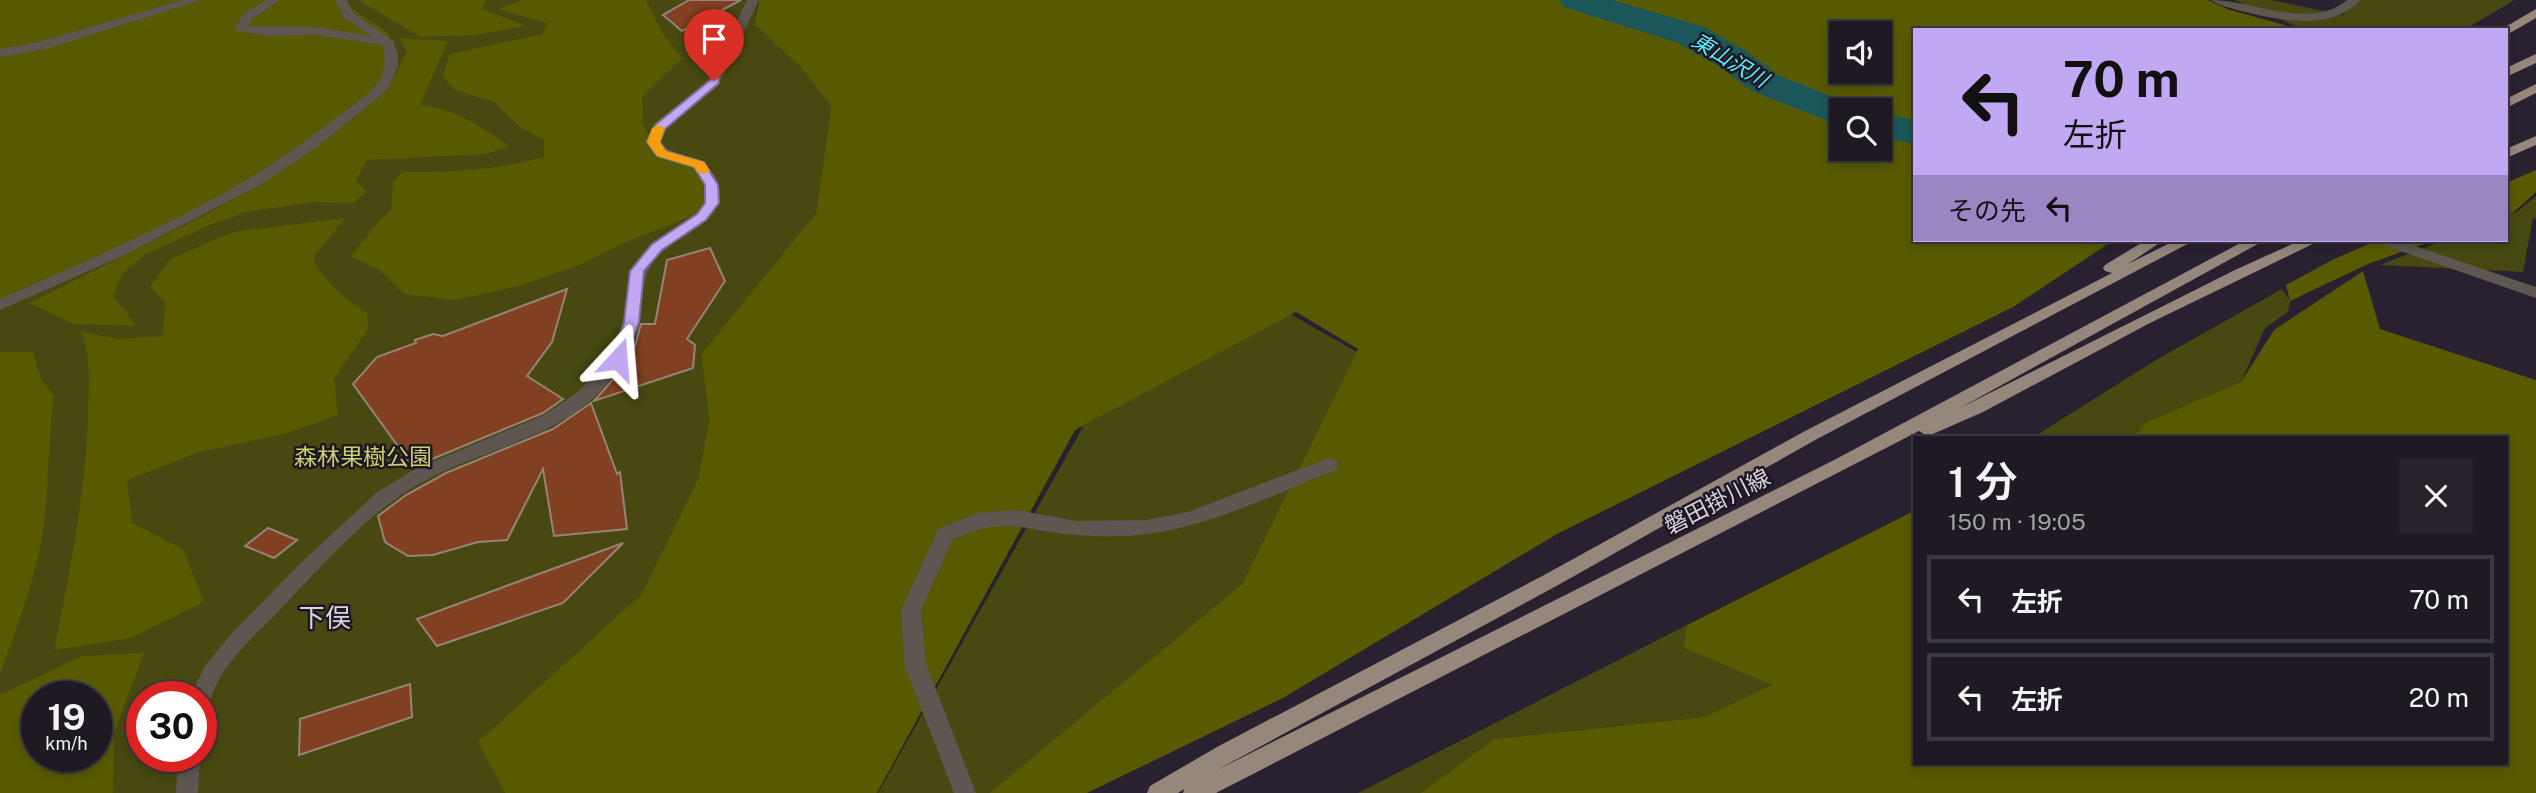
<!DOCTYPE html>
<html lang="ja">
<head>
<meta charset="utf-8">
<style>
  :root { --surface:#1f1923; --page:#27222b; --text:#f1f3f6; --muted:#a1a0a6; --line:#3c3841 }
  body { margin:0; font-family:"Public Sans","Noto Sans JP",sans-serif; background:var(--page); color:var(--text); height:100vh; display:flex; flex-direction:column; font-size:26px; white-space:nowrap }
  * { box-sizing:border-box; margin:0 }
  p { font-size:23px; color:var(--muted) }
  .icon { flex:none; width:38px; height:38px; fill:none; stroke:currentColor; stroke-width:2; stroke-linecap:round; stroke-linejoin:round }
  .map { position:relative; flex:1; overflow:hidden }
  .panel { position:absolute; left:1913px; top:436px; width:595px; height:329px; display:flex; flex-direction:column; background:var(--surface); border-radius:0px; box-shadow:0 4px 10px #0003,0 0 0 2px var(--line) }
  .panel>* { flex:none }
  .top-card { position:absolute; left:1913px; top:28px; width:595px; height:214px; border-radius:0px; box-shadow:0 4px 10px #0003,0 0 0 2px var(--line); background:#c0a8f3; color:#111; overflow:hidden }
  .fabs { position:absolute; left:1829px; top:21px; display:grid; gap:14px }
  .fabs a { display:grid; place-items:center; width:63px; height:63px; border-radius:0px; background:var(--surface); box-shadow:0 4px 10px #0003,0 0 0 2px var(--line); font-size:35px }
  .speed { position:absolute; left:21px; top:681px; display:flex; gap:14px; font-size:35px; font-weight:700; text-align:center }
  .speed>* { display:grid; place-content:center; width:91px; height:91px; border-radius:50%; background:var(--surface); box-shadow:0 4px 10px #0003,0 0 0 2px var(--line); line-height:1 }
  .speed small { font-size:18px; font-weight:400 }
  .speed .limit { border:10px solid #d22; background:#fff; color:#111 }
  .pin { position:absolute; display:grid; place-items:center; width:60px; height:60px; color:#fff; margin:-72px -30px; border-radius:50% 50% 50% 0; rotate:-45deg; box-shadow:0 0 7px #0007 }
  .pin .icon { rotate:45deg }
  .me { position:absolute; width:77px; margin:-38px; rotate:19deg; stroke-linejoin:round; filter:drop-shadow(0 0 5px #0008) }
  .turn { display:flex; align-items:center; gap:24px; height:147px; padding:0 35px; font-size:32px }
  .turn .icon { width:91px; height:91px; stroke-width:2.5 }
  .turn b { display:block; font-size:49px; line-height:60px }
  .then { display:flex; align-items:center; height:66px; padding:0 35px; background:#0003; gap:14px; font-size:26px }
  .round { display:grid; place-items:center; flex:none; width:74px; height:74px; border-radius:0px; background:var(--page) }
  .overview { display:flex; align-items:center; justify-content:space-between; height:119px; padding:0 35px }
  h1 { font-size:42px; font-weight:600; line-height:52px }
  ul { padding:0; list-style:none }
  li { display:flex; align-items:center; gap:21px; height:88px; margin:0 14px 10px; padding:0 21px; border:4px solid var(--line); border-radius:0px }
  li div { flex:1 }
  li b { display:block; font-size:26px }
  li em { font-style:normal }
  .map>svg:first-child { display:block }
</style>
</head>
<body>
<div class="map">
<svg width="2536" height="793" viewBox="0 0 2536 793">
  <rect width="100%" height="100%" fill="#29212f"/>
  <g fill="#474911" fill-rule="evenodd">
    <path d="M344,0H758L754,24L801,68L831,106L816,213L701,354L709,419L698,479L646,594L479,742L505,793H0V304ZM37,696H96V756H37ZM142,696H201V756H142Z"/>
    <polygon points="2234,0 2271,0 2343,15 2357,0 2514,0 2464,30 2306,30"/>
    <polygon points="2536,196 2536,218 2533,218 2523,272 2380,265 2445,240 2506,240 2506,216 2518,211"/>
    <polygon points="2282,289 2290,301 2288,312 2265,328 2241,382 2134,437 2032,438 2156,360"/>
    <polygon points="1290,314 1357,352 1242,584 1002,793 878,793 1084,425"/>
    <polygon points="1687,625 1685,648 1773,685 1704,717 1494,739 1420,793 1358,793"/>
  </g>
  <g fill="#575a00" fill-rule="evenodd">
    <path d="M0,0H344L343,2L389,34L396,73L407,51L399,38L448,41L420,105C454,108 482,127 509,146L487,154L367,160L356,181L366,192L354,203L314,202L246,212L210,225L144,255L122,274L113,296L137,326L73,324L30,303L211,212L307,152L198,212L0,305Z"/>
    <polygon points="358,0 485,0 482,9 526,26 474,35 421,37"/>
    <path d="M522,0H646L662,32L682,58L642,97L643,118L641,122L653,142L699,165L712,185L707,210L624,243L582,264L519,286L455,300L404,294L381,271L351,256L379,221L391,211L393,181L403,172C452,172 497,170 544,157V140L521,128L494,102L455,90L443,76L450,54L542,34L548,24L498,9Z"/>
    <path d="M759,0H2208L2227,9L2302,30H1914V240H2114L2013,307L1557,534L1283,698L1087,793H990L1242,584L1358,349L1296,312L1075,430L877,793H505L478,742L642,594L698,479L709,419L701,354L816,213L831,106L801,68L754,24ZM1841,33H1880V72H1841ZM1841,110H1880V149H1841Z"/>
    <polygon points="2536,170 2536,192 2514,212 2506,215 2506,183"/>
    <path d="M345,218L313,258C324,283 345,298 367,313L368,329L334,379L338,415L288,433L200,452L127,480L132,523L183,549L204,602L131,638L54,650C70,571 86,493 88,412C89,384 91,359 82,332L119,339L163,336L165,302L150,287L170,259L233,232Z"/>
    <polygon points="2378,240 2435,240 2368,264 2290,301 2286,285 2334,259"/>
    <polygon points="2363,271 2380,329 2536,380 2536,793 1420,793 1494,739 1704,717 1772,685 1684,648 1687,625 1914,511 1914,763 2506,763 2506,438 2134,437 2147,422 2241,382 2274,330"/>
    <path d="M0,352H33L41,379L54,396C49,436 49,475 45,514C40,569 18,623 0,675Z"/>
    <path d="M144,653L114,733L113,793H0V695L82,656ZM96,696V756H37V696Z"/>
  </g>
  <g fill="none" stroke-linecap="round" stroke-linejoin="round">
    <g fill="#1b575a" fill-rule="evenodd">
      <polygon points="1559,0 1612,0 1704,27 1746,51 1778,75 1855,106 1858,110 1841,110 1841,126 1752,91 1720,67 1678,43 1564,7"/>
      <polygon points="1880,113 1914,120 1914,144 1880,137"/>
    </g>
  </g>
  <g fill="#814021" stroke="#978279" stroke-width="2">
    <polygon points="689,0 741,0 682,31 663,15"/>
    <polygon points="710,248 725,281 687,339 695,345 693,368 594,401 624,367 635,346 641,324 655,324 667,260"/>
    <polygon points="567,289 552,342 527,376 563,399 543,413 413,467 353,384 377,357 416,343 415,340 433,334 443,336"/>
    <polygon points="591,403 617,474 620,472 627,529 554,536 543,469 507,540 478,542 433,555 408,556 385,542 378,516 406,495 446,473 553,429"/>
    <polygon points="268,528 297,540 274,558 245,546"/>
    <polygon points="623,543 563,603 437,646 417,619"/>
    <polygon points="410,684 412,717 299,755 300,719"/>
  </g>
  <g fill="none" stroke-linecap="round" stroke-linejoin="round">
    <g fill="#5d5651" fill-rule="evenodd">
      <polygon points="182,0 201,0 46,49 0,57 0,49 39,42"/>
      <path d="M266,0H280L252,19L248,26L317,27L371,36L344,18L335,0H347L353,13L393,41L398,54V66L387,90L317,147L260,185L127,254L0,310V299C115,248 236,199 334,119C347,109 366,98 376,85C385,74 387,58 382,45L317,35L269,36L237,31L235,28L243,14Z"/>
      <path d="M747,0H759L718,86L665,130L660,142C677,162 713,155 719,187C726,224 675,235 657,257C639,279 645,296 639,322C633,353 614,380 590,401C543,441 477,452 424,481C368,511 319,569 275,615C256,634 233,655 220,678C215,686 212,695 209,702L201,705V696H190L205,666L232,633L301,563L376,493L411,471L544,415L578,392L610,357L623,322L629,271L652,244L697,214L705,203V185L694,168L657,156L646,142L654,125L707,81Z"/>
      <path d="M2211,0C2253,0 2310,31 2347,0H2360C2333,32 2277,20 2241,11C2231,8 2219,6 2211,0Z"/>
      <polygon points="2386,240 2397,240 2536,287 2536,298 2386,246 2383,243"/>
      <path d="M1329,458L1336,460L1338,465L1336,470C1275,494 1213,525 1148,534C1126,537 1100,537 1078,535C1023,532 1010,514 953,539L921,610L926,664L976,793H954L904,664L901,610L938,529L977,513L1016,510L1077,521L1146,520L1188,512Z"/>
      <polygon points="178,756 200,756 198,793 176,793"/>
    </g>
    <g fill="#95877b" fill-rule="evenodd">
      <polygon points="2536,9 2536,18 2510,33 2506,34 2506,30 2500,30"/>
      <polygon points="2536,54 2536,63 2506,77 2506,68"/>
      <polygon points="2536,84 2536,93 2506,108 2506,99"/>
      <polygon points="2536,136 2536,145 2506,158 2506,149"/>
      <polygon points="2146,240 2164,240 2128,264 2176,240 2195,240 1817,439 1560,584 1217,770 1836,459 2246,240 2265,240 1960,408 2235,270 2301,240 2321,240 2150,323 1983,412 1933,434 1927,436 1919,431 1216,793 1183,793 1184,789 1178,793 1147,793 1150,786 1217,747 1546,574 1805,431 2112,273 2105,271 2103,268 2105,265"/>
    </g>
  </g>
  <polygon fill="#c0a8f3" stroke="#7d6d9e" stroke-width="2" points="714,77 719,78 719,83 665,129 660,142 666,151 704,162 718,185 719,203 706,220 662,250 644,271 639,322 626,359 624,362 613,362 611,359 624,322 630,271 652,244 697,214 705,203 705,185 694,167 657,156 647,142 655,125"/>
  <polygon fill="#f59e0b" points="659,125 665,128 660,142 666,151 704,162 710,171 708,173 698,173 694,167 657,156 647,142 652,128"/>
  <g text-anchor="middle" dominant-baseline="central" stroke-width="5" stroke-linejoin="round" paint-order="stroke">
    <g font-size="21" font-style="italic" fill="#54f2fb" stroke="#201725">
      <text transform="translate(1730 60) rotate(31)">東山沢川</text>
    </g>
    <g font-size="23" fill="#c9d066" stroke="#201725">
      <text x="363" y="456">森林果樹公園</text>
    </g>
    <g font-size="23" fill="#dad4dd" stroke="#201725">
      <text transform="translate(1717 501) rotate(-27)">磐田掛川線</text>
    </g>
    <g font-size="26" fill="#dad4dd" stroke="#201725">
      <text x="325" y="617">下俣</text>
    </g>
  </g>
</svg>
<div class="fabs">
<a><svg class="icon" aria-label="sound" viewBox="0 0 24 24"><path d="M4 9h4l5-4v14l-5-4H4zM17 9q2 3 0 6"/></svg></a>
<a><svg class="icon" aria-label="search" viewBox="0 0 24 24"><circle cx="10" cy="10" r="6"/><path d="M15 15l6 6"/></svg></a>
</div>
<div class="speed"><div>19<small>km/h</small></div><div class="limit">30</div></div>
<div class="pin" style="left:714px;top:81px;background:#d93025"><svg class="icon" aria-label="arrive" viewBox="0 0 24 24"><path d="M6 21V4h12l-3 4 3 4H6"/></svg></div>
<svg class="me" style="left:618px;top:359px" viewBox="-20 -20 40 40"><path d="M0-17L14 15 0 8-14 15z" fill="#c0a8f3" stroke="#fff" stroke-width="4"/></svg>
<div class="top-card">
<div class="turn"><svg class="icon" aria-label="left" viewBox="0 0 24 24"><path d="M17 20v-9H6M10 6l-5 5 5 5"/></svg><div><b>70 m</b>左折</div></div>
<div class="then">その先<svg class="icon" aria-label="left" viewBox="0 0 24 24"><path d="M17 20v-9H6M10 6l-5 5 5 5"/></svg></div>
</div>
<section class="panel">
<div class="overview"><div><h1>1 分</h1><p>150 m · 19:05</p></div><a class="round"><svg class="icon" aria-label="close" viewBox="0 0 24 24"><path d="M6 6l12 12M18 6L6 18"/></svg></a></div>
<ul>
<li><svg class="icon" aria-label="left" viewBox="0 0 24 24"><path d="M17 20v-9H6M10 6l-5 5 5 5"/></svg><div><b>左折</b></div><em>70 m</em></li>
<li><svg class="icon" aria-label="left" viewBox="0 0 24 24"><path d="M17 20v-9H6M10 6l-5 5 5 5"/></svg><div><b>左折</b></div><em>20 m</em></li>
</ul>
</section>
</div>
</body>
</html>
